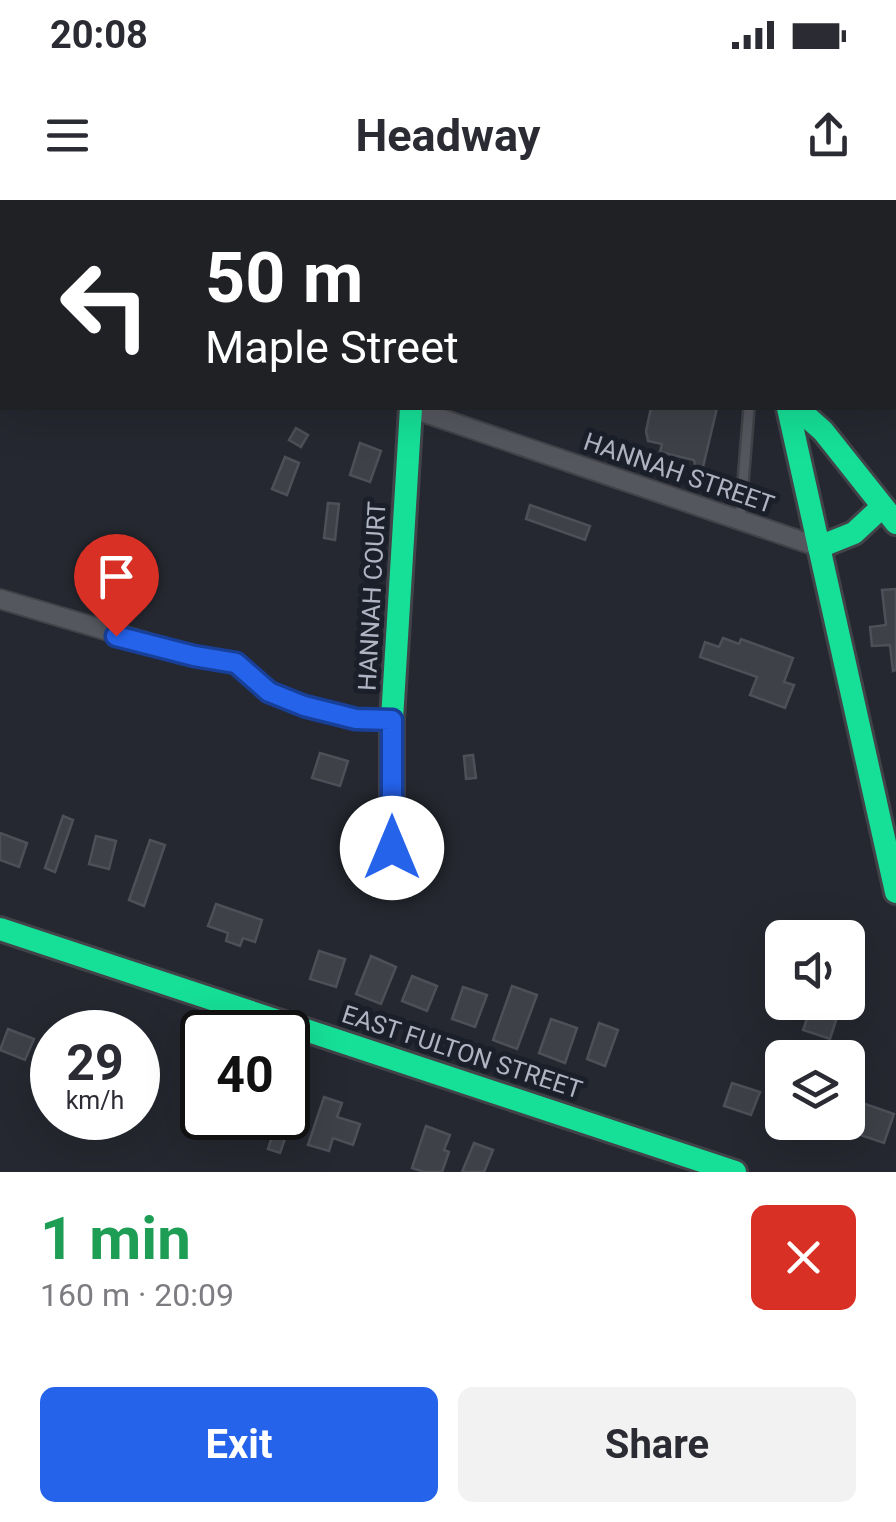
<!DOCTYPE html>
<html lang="en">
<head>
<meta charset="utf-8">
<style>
  :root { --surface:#fff; --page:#f2f2f3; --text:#2b2b33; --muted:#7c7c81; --accent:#2563eb }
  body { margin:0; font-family:Roboto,sans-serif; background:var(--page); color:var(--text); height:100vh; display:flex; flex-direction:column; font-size:38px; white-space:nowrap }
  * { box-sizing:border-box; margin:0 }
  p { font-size:32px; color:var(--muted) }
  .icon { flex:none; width:55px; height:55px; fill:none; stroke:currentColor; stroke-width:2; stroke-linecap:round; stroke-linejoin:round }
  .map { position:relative; height:972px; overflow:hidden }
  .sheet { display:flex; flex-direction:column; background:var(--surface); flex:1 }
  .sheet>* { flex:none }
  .hud { position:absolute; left:0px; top:0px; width:898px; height:210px; box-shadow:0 10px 40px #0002; background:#202124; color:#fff; overflow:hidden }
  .buttons { position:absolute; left:765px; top:720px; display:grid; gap:20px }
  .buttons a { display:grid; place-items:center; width:100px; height:100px; border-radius:15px; background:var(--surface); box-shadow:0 10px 40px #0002; font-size:50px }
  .speed { position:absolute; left:30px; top:810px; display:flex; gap:20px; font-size:50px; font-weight:700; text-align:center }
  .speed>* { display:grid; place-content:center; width:130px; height:130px; border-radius:50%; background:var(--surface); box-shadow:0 10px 40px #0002; line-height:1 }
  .speed small { font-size:25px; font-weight:400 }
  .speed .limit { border:5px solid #111; border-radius:15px; background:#fff; color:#111 }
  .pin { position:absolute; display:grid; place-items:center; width:85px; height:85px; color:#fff; margin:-102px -42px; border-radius:50% 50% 50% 0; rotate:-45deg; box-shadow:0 0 10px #0007 }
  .pin .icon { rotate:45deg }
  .me { position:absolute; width:110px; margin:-55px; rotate:0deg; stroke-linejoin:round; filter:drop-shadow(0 0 8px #0008) }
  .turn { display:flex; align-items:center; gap:35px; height:210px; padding:0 40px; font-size:45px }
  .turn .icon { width:130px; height:130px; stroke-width:2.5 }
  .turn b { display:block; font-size:70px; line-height:85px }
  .round { display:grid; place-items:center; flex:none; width:105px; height:105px; border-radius:15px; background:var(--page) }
  .summary { display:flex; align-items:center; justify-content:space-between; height:170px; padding:0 40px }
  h1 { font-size:60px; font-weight:700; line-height:75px; color:#1e9e55 }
  .button { display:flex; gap:20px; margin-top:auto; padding:20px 40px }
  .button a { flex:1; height:115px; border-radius:15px; background:var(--accent); color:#fff; font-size:40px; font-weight:700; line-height:115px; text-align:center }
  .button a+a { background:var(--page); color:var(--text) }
  .status { display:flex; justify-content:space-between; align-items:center; height:70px; padding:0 50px; background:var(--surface); direction:ltr }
  .status svg { height:28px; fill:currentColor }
  header { display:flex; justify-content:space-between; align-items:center; height:130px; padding:0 40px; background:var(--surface); font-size:45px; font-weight:700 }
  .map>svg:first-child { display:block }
</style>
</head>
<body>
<div class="status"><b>20:08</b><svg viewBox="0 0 49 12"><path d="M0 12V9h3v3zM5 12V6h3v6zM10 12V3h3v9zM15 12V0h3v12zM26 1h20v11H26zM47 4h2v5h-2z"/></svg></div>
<header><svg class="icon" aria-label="menu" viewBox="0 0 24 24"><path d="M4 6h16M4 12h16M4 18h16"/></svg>Headway<svg class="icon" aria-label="share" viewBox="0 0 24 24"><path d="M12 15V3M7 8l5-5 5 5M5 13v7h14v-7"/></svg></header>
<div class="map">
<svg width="896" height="972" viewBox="0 0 896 972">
  <rect width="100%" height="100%" fill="#252830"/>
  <g fill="#3e4147" stroke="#4d5058" stroke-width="2.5">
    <polygon points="651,208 717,208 703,267 695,265 694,260 660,252 662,244 648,241 646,231"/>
    <polygon points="296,228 308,235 301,247 289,240"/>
    <polygon points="360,243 381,251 370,282 350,275"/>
    <polygon points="285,257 299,263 287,295 272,289"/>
    <polygon points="328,303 339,304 335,340 324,338"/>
    <polygon points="530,305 590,326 585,340 526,319"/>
    <polygon points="110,364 139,373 131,397 102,387"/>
    <polygon points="896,389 896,470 893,471 890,445 872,446 870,427 886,425 882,390"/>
    <polygon points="723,438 739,444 741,439 793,458 784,482 794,485 785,508 750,495 757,477 700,457 705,442 719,447"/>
    <polygon points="320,553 348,561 340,586 312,578"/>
    <polygon points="473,555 476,578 466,579 464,556"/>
    <polygon points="63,616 73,620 55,672 45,668"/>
    <polygon points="0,633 27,643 19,667 0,660"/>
    <polygon points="96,636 116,641 109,669 89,664"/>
    <polygon points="150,640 165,645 144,706 129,700"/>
    <polygon points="216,704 262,720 255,742 243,738 240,746 226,741 228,733 208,726"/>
    <polygon points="319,751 345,759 336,787 310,779"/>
    <polygon points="371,756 396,767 381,804 356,794"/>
    <polygon points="412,776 437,786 427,811 402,801"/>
    <polygon points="512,786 537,795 517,849 493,840"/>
    <polygon points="463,787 487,795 475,827 452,819"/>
    <polygon points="813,802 842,802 830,839 803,830"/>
    <polygon points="551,819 577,828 565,863 539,853"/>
    <polygon points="599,823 618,830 605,866 587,859"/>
    <polygon points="8,829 34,839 25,860 0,850"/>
    <polygon points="732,883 760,892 751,915 724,906"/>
    <polygon points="288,888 301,892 280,953 268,949 277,922 269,919 288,918"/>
    <polygon points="324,897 342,903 337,917 360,924 353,945 333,938 329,951 308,945"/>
    <polygon points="848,898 894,914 884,943 831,925 827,938 795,928 797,922 848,922"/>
    <polygon points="426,926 450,935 444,950 449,952 442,972 424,972 412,968"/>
    <polygon points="474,943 493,950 484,972 462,972"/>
  </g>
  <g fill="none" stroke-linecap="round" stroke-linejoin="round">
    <g stroke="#414349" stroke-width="14">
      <g id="lane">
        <polyline points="217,2 218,0"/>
        <polyline points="740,320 749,208"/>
      </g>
    </g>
    <g stroke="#414349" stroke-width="22">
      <g id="street">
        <polyline points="0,68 2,69"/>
        <polyline points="410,208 819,347"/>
        <polyline points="0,399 193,456 236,463 269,492 304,506 356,519 392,519"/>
      </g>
    </g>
    <g stroke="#414349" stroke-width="28">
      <g id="fast">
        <polyline points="739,0 739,2"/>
        <polyline points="788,208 896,692"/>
        <polyline points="797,208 823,231 896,323"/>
        <polyline points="819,347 854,333 882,307"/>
        <polyline points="392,648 392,519 411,208"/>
        <polyline points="0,729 735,972"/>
      </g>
    </g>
    <use href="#lane" stroke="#55575e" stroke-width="9"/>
    <use href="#street" stroke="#55575e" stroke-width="18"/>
    <use href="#fast" stroke="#16e098" stroke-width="22"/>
  </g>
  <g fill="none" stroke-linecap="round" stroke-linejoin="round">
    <g stroke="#184099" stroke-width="25">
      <polyline id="route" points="116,436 194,456 236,463 269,492 304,506 356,519 392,520 392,648"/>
    </g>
    <use href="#route" stroke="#2563eb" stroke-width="18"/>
  </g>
  <g text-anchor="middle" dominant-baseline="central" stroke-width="10" stroke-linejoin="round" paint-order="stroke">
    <g font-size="25" fill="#aeb4c2" stroke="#1a1f2a">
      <text transform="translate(679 273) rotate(19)">HANNAH STREET</text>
      <text transform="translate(372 396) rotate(-87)">HANNAH COURT</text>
      <text transform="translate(462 852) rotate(18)">EAST FULTON STREET</text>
    </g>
  </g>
</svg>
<div class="buttons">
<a><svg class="icon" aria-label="sound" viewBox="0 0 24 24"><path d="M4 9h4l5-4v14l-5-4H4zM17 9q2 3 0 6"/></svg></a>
<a><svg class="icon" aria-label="layers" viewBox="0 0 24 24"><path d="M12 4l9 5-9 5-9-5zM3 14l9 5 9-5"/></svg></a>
</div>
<div class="speed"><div>29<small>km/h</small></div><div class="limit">40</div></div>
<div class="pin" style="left:116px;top:436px;background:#d93025"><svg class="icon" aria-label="arrive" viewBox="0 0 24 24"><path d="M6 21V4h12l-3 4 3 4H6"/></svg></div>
<svg class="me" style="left:392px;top:648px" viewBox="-20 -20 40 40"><circle r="19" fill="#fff"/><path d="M0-13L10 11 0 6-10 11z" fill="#2563eb"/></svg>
<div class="hud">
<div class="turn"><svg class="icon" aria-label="left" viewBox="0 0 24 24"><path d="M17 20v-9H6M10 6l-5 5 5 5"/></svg><div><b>50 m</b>Maple Street</div></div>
</div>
</div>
<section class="sheet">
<div class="summary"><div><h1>1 min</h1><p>160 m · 20:09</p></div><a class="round" style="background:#d93025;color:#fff"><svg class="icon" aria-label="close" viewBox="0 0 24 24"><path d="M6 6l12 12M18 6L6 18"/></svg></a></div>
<div class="button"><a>Exit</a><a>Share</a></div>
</section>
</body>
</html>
